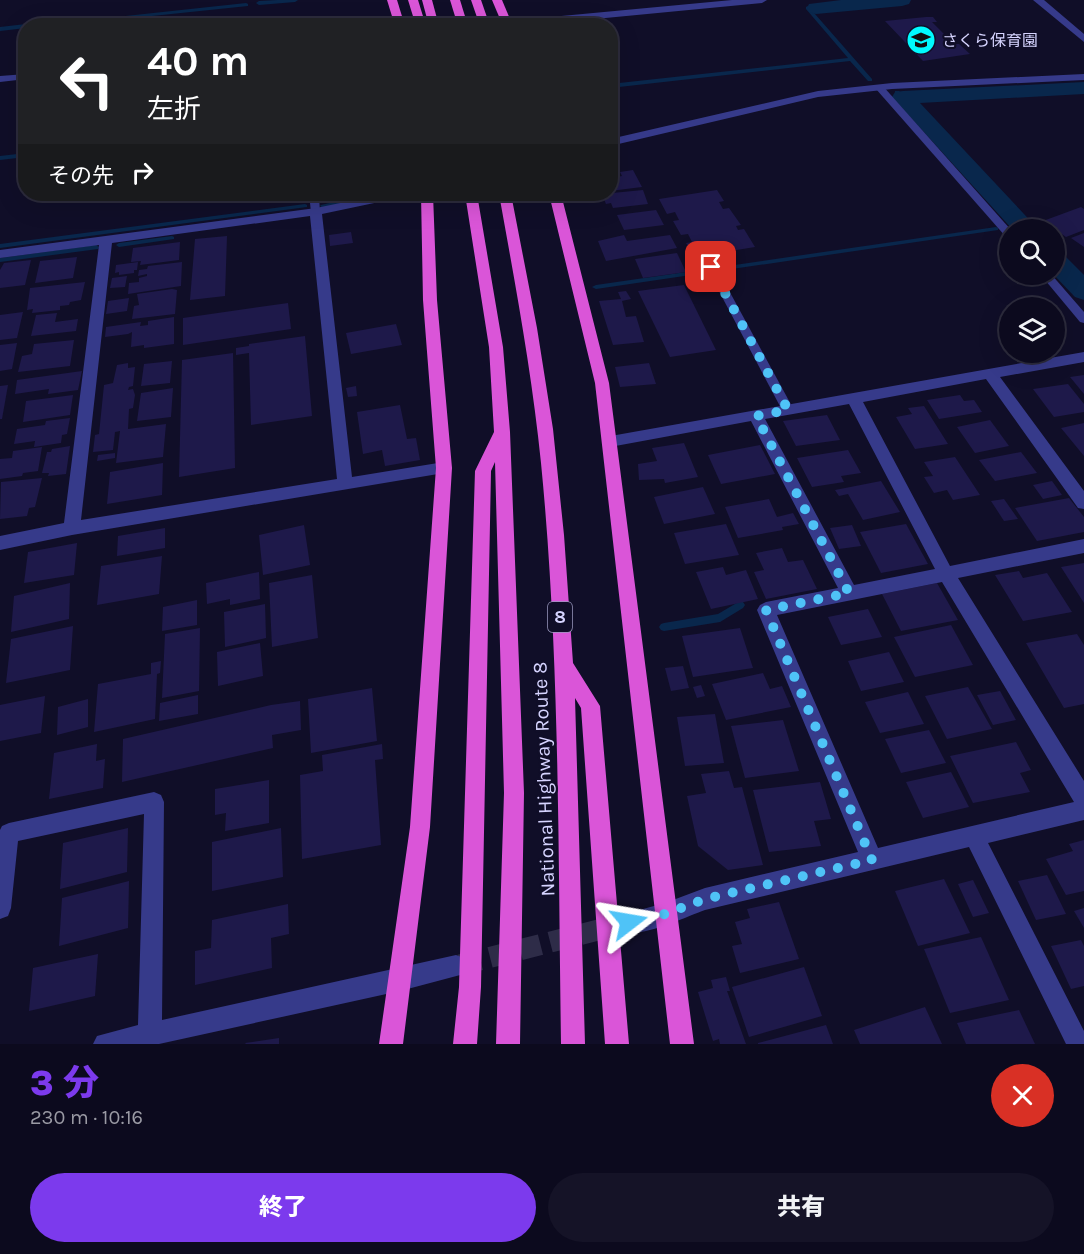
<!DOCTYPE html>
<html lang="ja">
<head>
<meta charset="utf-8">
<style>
  :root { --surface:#0c0a1e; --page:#151327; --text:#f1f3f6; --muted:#9a9aa4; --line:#2c2b3c; --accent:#7c3aed }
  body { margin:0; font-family:Karla,"Noto Sans JP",sans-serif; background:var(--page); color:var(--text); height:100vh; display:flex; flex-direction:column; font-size:22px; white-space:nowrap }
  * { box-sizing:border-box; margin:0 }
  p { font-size:20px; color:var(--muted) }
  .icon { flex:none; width:33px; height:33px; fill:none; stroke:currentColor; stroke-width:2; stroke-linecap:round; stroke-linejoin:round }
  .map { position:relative; height:1044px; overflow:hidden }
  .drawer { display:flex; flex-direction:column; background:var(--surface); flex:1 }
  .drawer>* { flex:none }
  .hud { position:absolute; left:18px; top:18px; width:600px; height:183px; border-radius:24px; box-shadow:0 6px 24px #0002,0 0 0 2px var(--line); background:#202124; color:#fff; overflow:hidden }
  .controls { position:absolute; left:999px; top:219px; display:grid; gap:12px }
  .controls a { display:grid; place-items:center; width:66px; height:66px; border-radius:50%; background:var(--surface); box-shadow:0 6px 24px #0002,0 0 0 2px var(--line); font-size:30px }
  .pin { position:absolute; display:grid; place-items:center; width:51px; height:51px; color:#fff; margin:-26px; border-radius:12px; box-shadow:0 3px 9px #0006 }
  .me { position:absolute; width:66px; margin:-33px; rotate:76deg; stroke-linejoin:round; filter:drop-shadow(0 0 4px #0008) }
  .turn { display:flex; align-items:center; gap:21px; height:126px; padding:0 30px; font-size:27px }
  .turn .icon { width:78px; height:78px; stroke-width:2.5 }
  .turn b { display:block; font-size:42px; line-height:51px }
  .then { display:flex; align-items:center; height:57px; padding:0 30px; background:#0003; gap:12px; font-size:22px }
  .round { display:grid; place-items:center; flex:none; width:63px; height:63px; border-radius:32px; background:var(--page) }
  .headline { display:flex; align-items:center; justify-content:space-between; height:102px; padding:0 30px }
  h1 { font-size:36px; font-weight:800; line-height:45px; color:var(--accent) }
  .cta { display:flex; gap:12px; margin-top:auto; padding:12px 30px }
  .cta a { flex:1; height:69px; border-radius:36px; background:var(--accent); color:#fff; font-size:24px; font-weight:800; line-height:69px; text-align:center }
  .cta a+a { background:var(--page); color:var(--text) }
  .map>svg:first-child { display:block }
</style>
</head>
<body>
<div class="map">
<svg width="1084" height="1044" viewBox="0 0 1084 1044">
  <rect width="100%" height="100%" fill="#100e28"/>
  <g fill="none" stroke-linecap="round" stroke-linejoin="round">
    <g fill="#09274c" fill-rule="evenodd">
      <polygon points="277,0 298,0 295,2 259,5 256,3 259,1"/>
      <polygon points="246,3 248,4 248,6 56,26 33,26"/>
      <polygon points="808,6 872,79 872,81 868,81 850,61 610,88 610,84 848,58 806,9 806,7"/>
      <polygon points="26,24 28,26 26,26 26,28 0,31 0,27"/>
      <polygon points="895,91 899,91 906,97 901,98 895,93"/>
      <polygon points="26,153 26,157 0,160 0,156"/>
      <polygon points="369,194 378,194 323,208 320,206 321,205"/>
      <polygon points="305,204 307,205 307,207 0,248 0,244"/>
      <polygon points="1022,223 1024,224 1024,226 1015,228 1012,226"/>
      <polygon points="996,227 998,228 998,230 596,289 592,287 596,285"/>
      <polygon points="172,236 174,237 174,239 119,247 116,245 119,243"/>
      <polygon points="96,245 99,247 98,249 0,262 0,258"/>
      <polygon points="740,601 743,602 745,605 743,608 720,622 664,631 661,630 659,627 661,624 664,623 718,614"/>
    </g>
    <g fill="#09274c" fill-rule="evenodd">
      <polygon points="841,0 911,0 909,4 902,6 816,14 809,12 807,8 809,4"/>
      <polygon points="1084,82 1084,94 920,103 1039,230 1013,230 892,97 895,92 903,91"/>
      <polygon points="1054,252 1063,254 1084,275 1084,300 1075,297 1053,274"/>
    </g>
  </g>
  <g fill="#1e194a">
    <polygon points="926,17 933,17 937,22 932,22 946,36 951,36 953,38 949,38 954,44 959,44 970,54 923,61 885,21"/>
    <polygon points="633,170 642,187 610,191 610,178 622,176 620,172"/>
    <polygon points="643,190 648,204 613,208 611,203 606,204 602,194"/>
    <polygon points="717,190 724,201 719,202 723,209 729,208 741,225 736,226 738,230 744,229 755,247 694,257 686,243 692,242 688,234 681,235 673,221 679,220 675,212 667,214 659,199"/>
    <polygon points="1081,207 1084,209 1084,230 1066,237 1043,221"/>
    <polygon points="656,210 664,225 624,230 617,215"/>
    <polygon points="351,232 353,243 330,246 329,235"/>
    <polygon points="1084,233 1084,247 1071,238"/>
    <polygon points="624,235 627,241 670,235 677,248 606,261 598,241"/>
    <polygon points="227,236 225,296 190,300 195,239"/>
    <polygon points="180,242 179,260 140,265 141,261 131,262 133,248"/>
    <polygon points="677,253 686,272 643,278 635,259"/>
    <polygon points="77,257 73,278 35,283 40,261"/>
    <polygon points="31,260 25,285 0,288 0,270 4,263"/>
    <polygon points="138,262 137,270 134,270 134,273 119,275 119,272 115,273 116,265"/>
    <polygon points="182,262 181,286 128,294 129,283 139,282 139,278 147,276 147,274 138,276 139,270 147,269 148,266"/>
    <polygon points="127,276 125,287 110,288 112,278"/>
    <polygon points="85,282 81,300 70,302 69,305 60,306 60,310 32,313 33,309 27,310 30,288"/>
    <polygon points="684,285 716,350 670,357 638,291"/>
    <polygon points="172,289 177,290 175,314 132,319 134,306 139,305 137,294"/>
    <polygon points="626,291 631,299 622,301 626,317 636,316 644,342 613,345 599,301 621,299 618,292"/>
    <polygon points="129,298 127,311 106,314 108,301"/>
    <polygon points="288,303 291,329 183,345 183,318"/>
    <polygon points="23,312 17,338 0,340 0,315"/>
    <polygon points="57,313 55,322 78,319 76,331 31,336 36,315"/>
    <polygon points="174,317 174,344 144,348 144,345 131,347 132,332 128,334 105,337 106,327 141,322 140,326 148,325 148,321"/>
    <polygon points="396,324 402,345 351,354 346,333"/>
    <polygon points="305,336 312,416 251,425 249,353 236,355 236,348 249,346 249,344"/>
    <polygon points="74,340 70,366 18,372 22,356 32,354 34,344"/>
    <polygon points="17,343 12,369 0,371 0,345"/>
    <polygon points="233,353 235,468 179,477 182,360"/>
    <polygon points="172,361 170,383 141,386 144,364"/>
    <polygon points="128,363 128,368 135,367 133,386 129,387 128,390 133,389 135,395 133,408 129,409 128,429 166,424 163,457 116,463 120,431 115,432 113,450 93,452 95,435 99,434 104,385 113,383 117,365"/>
    <polygon points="649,363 656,384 620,387 615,367"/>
    <polygon points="82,371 78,390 48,394 49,389 15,394 17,380"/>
    <polygon points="1084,375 1084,394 1070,377"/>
    <polygon points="1068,384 1084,404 1084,412 1054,417 1033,389"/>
    <polygon points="8,385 2,419 0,419 0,386"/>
    <polygon points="356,386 357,396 348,397 346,388"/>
    <polygon points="173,388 171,417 137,421 141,393"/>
    <polygon points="73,395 70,415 23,422 26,401"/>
    <polygon points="960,395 964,401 974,400 982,412 939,419 927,400"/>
    <polygon points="400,405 407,439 416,438 420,460 385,466 382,450 363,454 357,412"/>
    <polygon points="924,406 948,444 915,449 896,417 912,414 908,408"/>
    <polygon points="827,415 840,440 796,446 783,421"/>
    <polygon points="70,418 67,434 62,435 61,443 34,447 35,441 14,444 17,429 45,425 46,421"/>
    <polygon points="990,420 1009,446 975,453 957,427"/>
    <polygon points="1084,423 1084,456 1061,428"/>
    <polygon points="684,443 698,477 665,483 664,479 639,480 638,464 657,461 652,448"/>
    <polygon points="760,445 775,474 721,484 708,455"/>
    <polygon points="70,446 66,474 48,476 49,473 42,473 47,452 51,452 52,449"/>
    <polygon points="42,447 38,471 23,473 22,476 0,479 0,459 12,458 13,451"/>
    <polygon points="848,450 861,473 841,476 844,482 812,487 797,458"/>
    <polygon points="1021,452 1037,473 995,481 979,460"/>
    <polygon points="115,453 115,458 97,461 98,455"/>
    <polygon points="955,457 980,495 953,500 947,490 934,493 924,477 933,476 924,462"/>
    <polygon points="163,463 162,495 107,504 110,472"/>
    <polygon points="42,478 35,507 29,508 27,516 0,519 1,482"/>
    <polygon points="881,481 900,512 863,520 848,494 839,496 835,490"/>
    <polygon points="1052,481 1062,495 1043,499 1033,485"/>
    <polygon points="703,487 715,514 664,524 654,497"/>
    <polygon points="1069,498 1084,517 1084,532 1037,541 1015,508"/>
    <polygon points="769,499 777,517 793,513 799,524 782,527 783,530 738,538 725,507"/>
    <polygon points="1004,499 1018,519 1004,521 991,501"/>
    <polygon points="726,524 739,555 685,564 674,533"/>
    <polygon points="906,524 928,564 881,573 860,532"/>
    <polygon points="304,525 310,565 263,575 259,535"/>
    <polygon points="852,525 861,546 839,549 830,528"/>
    <polygon points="165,528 165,548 117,556 118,536"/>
    <polygon points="77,543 74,575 24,583 28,552"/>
    <polygon points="782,548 788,562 803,560 817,589 766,599 754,572 764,570 756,553"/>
    <polygon points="162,556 159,594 97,605 101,566"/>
    <polygon points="1084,563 1084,603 1061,567"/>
    <polygon points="723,567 726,575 746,570 758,599 711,609 696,572"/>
    <polygon points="1019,571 1023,578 1047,573 1072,612 1023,621 995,575"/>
    <polygon points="259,572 260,599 230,605 230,599 207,604 206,583"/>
    <polygon points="312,575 318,638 272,647 269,583"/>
    <polygon points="70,583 69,619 11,632 14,596"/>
    <polygon points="937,583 958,620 901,631 882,594"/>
    <polygon points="197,600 197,625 162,631 163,607"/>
    <polygon points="265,604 266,638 225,647 224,612"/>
    <polygon points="868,609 882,637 841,645 828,617"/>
    <polygon points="951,625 973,665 915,677 894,637"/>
    <polygon points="73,626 70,670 6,683 11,639"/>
    <polygon points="200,628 199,691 162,698 165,634"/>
    <polygon points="740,628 753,668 693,677 682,636"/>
    <polygon points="1077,634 1084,645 1084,704 1064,708 1026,643"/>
    <polygon points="260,643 263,676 218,686 217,652"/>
    <polygon points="889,652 904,682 861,691 848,661"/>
    <polygon points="161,661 160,673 157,674 155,719 94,732 98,684 151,674 151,663"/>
    <polygon points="683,666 689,688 671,691 665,668"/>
    <polygon points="763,673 770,689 782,686 791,707 726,720 712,684"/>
    <polygon points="701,685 705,696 697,698 693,687"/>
    <polygon points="968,687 992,729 947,739 925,696"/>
    <polygon points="372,688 377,741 311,753 308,699"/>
    <polygon points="1000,691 1016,720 993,725 977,695"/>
    <polygon points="908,692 924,724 880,733 865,702"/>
    <polygon points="198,695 198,714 159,721 160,703"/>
    <polygon points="45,696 41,733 0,741 0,705"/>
    <polygon points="88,699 88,727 57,735 58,707"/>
    <polygon points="300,701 301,730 272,735 273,748 122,782 123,739 271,705"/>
    <polygon points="715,714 724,763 685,766 677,717"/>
    <polygon points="783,720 799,771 745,778 731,726"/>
    <polygon points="929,730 946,763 901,773 885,739"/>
    <polygon points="1016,742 1031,770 1020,773 1030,792 973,803 950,756"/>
    <polygon points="97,744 96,761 105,759 103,788 49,799 54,753"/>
    <polygon points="382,744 383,759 375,760 381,845 302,859 300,775 323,771 322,755"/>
    <polygon points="729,771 734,788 742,787 763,865 728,870 698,846 687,796 706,793 701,774"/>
    <polygon points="951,772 969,807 923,818 906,782"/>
    <polygon points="269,780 269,823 225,831 226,813 215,815 215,789"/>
    <polygon points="820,782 831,819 814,821 821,846 769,852 753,790"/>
    <polygon points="128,828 127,872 60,889 63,843"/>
    <polygon points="281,828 283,877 212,891 212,842"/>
    <polygon points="1084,840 1084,891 1066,895 1046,859 1073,851 1069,844"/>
    <polygon points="1047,875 1066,914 1036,920 1018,881"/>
    <polygon points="944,879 970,933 918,946 895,891"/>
    <polygon points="973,880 989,913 973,917 958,884"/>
    <polygon points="129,881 128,928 59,946 62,898"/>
    <polygon points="779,902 799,959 740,973 732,946 742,944 735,922 750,918 747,909"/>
    <polygon points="288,904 289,934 271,938 272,968 195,985 195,951 211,948 212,920"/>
    <polygon points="1084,908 1084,928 1074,911"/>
    <polygon points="981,937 1009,1000 950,1013 924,949"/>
    <polygon points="1081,940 1084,946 1084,986 1071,989 1051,946"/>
    <polygon points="98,954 95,996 29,1011 33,968"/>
    <polygon points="804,967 822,1016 749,1037 732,987"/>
    <polygon points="726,977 730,991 727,991 746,1044 720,1044 719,1039 713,1041 698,992 713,988 711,980"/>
    <polygon points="925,1007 942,1044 860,1044 854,1030"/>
    <polygon points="1019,1010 1035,1044 966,1044 957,1023"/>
    <polygon points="826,1025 833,1044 758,1044 758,1043"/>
    <polygon points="279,1038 279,1044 246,1044 245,1043"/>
  </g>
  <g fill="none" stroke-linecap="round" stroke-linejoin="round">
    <polyline stroke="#2e2c48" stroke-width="21" stroke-dasharray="21 10" stroke-linecap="butt" points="460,965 618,925"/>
    <g fill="#363a8a" fill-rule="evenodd">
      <polygon points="26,74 26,79 0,82 0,76"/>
      <polygon points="876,85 882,85 1011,230 1010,238 1006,237 876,89"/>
      <polygon points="309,194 319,194 320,214 316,215 311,212"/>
      <polygon points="709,260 714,263 794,410 792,413 788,414 782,410 704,263"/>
      <polygon points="1040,274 1051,274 1084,312 1084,323 1080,322"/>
    </g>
    <g fill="#363a8a" fill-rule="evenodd">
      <polygon points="732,0 767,0 762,3 522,26 502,24 507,21"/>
      <polygon points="1033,0 1044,0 1084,34 1084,42"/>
      <polygon points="1084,74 1084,80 892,89 818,97 610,146 610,139 818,91 892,83"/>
      <path d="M384,194H404L398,198L322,214L352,477L444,462L450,464L452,468L450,472L72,535L0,550V536L64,523L99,245L0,258V250L316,208ZM310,216L337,479L81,520L112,243Z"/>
      <path d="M1084,352V362L1000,377L1084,491V509L1078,508L986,379L863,402L950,566L1084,539V553L958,578L1084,781V820L988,843L1084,1031V1044H1066L969,847L705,910C685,917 641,939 621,931L618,923L621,915L665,903L705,888L858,852L757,610L760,605L766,602L838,588L751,421L610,447L605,445L602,441L605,437ZM849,404L935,569L854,585L765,419ZM942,582L1074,802L878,848L777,615Z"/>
      <polygon points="154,792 161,795 164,802 162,1020 456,955 464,958 467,966 464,974 400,991 159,1044 93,1044 97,1036 138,1025 144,814 18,841 11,908 8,916 0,919 0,830 2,826 9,823"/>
    </g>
    <g fill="#da55d8" fill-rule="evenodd">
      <polygon points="387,0 397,0 405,26 395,26"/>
      <polygon points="408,0 418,0 426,26 416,26"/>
      <polygon points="422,0 432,0 439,26 429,26"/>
      <polygon points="450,0 460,0 468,26 458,26"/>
      <polygon points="471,0 481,0 490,26 480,26"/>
      <polygon points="492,0 502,0 513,26 503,26"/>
      <polygon points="421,194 433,194 437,300 452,468 430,827 403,1044 379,1044 410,827 436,468 423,300"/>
      <polygon points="465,194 477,194 503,347 510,432 524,793 520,1044 496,1044 504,793 495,462 491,471 481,987 477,1044 453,1044 459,987 475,471 494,432 489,347"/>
      <path d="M499,194H511L537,328L553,429L564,535L573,663L600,706L629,1044H605L581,708L575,698L585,1044H561C558,850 560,656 541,463C532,373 515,283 499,194Z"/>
      <polygon points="549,194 561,194 609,383 694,1044 670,1044 595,383"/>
    </g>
  </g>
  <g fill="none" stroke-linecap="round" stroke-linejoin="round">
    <polyline stroke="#4fc3f7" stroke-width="10" stroke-dasharray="0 18" points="629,922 665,914 705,899 872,860 766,610 849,593 756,416 788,410 711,267"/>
  </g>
  <defs>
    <g id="school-disc" transform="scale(1.5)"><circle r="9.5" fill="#00fbff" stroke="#100e28"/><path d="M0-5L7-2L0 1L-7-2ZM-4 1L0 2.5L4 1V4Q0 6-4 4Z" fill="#111"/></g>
  </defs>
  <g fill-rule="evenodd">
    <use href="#school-disc" x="921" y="40"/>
  </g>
  <g text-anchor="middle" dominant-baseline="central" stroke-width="4.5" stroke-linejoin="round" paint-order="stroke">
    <g font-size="16" fill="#d6d4ff" stroke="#100e28" text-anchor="start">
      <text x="942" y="40">さくら保育園</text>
    </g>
    <rect fill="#100e28" stroke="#9b99be" stroke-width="1.5" x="548" y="602" width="24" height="30" rx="4.5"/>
    <g font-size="18" font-weight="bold" fill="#d6d4ff">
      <text x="560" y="617">8</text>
    </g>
    <g font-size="20" fill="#d6d4ff" stroke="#100e28">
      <text transform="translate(544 779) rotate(-92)">National Highway Route 8</text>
    </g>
  </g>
</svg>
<div class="controls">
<a><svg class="icon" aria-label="search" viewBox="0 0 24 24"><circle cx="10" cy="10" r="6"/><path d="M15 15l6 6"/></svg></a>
<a><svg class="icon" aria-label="layers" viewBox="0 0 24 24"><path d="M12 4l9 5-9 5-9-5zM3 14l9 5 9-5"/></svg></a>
</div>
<div class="pin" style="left:711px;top:267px;background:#d93025"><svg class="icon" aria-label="arrive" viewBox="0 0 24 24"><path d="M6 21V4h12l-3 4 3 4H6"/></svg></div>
<svg class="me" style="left:629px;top:922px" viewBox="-20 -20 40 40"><path d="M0-17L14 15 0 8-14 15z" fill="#4fc3f7" stroke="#fff" stroke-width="4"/></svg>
<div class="hud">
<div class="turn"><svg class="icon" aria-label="left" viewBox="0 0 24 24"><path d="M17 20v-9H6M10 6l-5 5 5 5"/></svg><div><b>40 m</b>左折</div></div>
<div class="then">その先<svg class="icon" aria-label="right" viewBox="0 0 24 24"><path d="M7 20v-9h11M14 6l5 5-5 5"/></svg></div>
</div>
</div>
<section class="drawer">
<div class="headline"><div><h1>3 分</h1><p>230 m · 10:16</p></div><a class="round" style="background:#d93025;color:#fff"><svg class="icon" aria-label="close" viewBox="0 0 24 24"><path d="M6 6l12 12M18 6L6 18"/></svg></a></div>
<div class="cta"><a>終了</a><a>共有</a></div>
</section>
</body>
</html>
